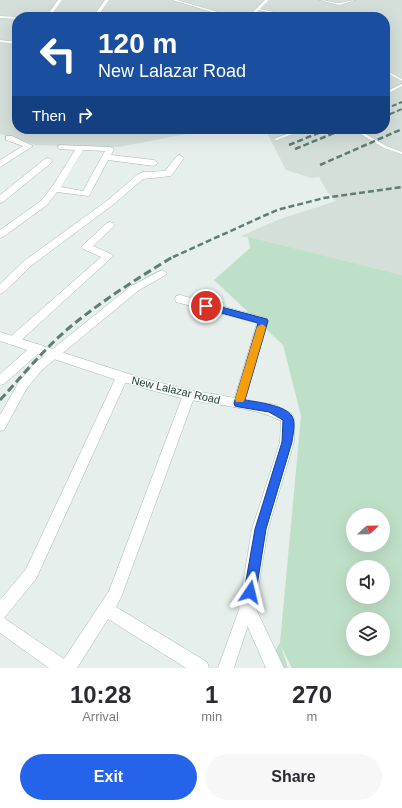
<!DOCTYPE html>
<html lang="en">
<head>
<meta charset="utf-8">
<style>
  :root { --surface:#fff; --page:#f7f7f7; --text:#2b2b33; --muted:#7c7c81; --accent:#2563eb }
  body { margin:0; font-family:Helvetica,sans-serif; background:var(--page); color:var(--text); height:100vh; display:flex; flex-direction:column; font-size:15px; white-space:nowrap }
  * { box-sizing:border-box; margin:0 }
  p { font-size:13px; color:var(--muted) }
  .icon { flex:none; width:22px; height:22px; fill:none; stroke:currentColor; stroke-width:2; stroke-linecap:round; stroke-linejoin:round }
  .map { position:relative; height:668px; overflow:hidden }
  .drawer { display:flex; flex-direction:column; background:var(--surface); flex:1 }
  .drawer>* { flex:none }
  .guide { position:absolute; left:12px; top:12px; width:378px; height:122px; border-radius:16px; box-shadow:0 4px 16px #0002; background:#1a4fa0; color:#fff; overflow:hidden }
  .needle { width:26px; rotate:68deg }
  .buttons { position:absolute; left:346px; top:508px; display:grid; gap:8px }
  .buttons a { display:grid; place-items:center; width:44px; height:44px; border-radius:50%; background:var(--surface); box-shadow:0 4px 16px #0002; font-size:20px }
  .pin { position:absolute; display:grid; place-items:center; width:34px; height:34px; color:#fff; margin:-17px; border:2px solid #fff; border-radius:50%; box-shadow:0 1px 4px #0007 }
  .me { position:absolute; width:44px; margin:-22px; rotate:10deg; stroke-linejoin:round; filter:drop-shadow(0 0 3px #0008) }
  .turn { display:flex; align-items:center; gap:14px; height:84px; padding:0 20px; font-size:18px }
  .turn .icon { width:52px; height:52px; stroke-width:2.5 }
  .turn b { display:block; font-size:28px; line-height:34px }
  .then { display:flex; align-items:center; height:38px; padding:0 20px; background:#0003; gap:8px; font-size:15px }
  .eta { display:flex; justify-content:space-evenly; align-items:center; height:68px; text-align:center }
  .eta b { font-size:24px; font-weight:700; line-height:28px }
  .action { display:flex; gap:8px; margin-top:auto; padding:8px 20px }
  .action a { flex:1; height:46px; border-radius:24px; background:var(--accent); color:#fff; font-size:16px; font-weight:700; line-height:46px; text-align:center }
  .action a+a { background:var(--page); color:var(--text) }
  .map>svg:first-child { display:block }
</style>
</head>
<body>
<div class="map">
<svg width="402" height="668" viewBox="0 0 402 668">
  <rect width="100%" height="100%" fill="#e6efeb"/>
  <polygon fill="#d4dfda" points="0,0 402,0 402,275 241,236 280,219 336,201 328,193 319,177 312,178 286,170 265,129 385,129 385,17 17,17 17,129 213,129 118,147 36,145 0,134"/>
  <path fill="#bfe0c8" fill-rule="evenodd" d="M248,237L402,275V668H292L281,646L288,668H264L280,643L301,416L283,345L214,280L250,248ZM353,515H383V545H353ZM353,567H383V597H353ZM353,619H383V649H353Z"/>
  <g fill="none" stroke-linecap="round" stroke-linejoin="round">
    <g stroke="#a8b8b2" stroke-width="0.5">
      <g id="lane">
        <polygon points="58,0 62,0 50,17 46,17"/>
        <polygon points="105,0 109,0 97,17 93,17"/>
        <polygon points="172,0 177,0 234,17 229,17"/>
        <polygon points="265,0 269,0 260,9 296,17 290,17 259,10 252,17 248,17"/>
        <path d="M319,0C326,0 333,3 339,3C345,3 350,0 356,0L339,5Z"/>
        <polygon points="200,14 209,17 200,16 188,17"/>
        <polygon points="0,16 17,17 17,19 0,18"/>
        <polygon points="0,40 17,42 17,44 0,42"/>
        <polygon points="385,70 402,79 402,81 385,72"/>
        <polygon points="402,84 402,86 385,95 385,92"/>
        <polygon points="300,129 306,129 277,140 275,140 274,139"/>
        <polygon points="352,129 357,129 386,146 402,152 402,154 384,148"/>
      </g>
    </g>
    <g stroke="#a8b8b2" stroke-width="1">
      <g id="street">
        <polygon points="6,136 12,136 33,146 0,167 0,160 23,146 6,140"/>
        <path d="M59,145L110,147L114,149L111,155L154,160L158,163L154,166L108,160L89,196L57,192L47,205L3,237L0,238V230L41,201L54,184L75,150L59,149L58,147ZM83,150L105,151L83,191L61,187Z"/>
        <polygon points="180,155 184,158 171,176 143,179 114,204 32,265 4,292 0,294 0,284 24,261 108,200 137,175 143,172 165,171 177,156"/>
        <polygon points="48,158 51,159 52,161 51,163 3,202 0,203 0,195 45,159"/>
        <polygon points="110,222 113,223 115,225 113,227 93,246 111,254 113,256 111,258 18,343 10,343 8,340 10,337 101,257 83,249 81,247 107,223"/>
        <polygon points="162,270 167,273 166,275 139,290 42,370 27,388 4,430 0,431 0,415 19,382 34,364 131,286"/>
        <polygon points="180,295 263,317 267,318 268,321 243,406 239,408 235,406 233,403 257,323 176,302 175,299 176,296"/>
        <polygon points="37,344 41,345 43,348 41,351 4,384 0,385 0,374 33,345"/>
        <polygon points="122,373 126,374 128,377 36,579 4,618 64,659 109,591 183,395 185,392 189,390 193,392 195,395 122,595 116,607 207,662 209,668 186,668 108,619 77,668 49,668 0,633 0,600 26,569 116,377 118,374"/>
        <polygon points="247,600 252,602 254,607 234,668 218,668 240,607 242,602"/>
      </g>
    </g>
    <g stroke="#a4bbb3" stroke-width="1">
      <path id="secondary" d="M0,332L138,377L189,390L276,405L292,414L294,418V442L268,529L255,607L284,668H266L239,607L252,529L280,442L281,421C254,406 208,405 177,397C117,382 59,360 0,341Z"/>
    </g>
    <use href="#lane" fill="#fff" fill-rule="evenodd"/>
    <use href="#street" fill="#fff" fill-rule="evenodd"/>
    <use href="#secondary" fill="#fff" fill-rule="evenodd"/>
    <g stroke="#5f7d75" stroke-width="2" stroke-dasharray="5 2.5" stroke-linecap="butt">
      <polyline points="385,109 402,102"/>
      <polyline points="390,114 402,109"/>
    </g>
    <g stroke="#5f7d75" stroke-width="2.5" stroke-dasharray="6 3" stroke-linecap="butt">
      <polyline points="385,116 393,113"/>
      <polyline points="289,145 328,129"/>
      <polyline points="295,149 344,129"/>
      <polyline points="320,165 402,129"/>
      <polyline points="173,257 277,210 324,198 402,187"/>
    </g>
    <path stroke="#5f7d75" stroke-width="3" stroke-dasharray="8 4" stroke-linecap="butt" d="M0,400C24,374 47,345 75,323C106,298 140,277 174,256"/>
  </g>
  <path fill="#2563eb" stroke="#184099" d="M203,303H206L267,319L268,321L245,400C256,402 285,405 292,416C296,423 293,434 292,442L266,529L256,592L254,596L250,598L245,596L244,592L255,529L282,442L283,420L269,412L239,407L235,406L234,403L258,323L203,308L202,306Z"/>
  <polygon fill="#f59e0b" points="262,324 266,327 245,399 243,402 236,402 235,399 257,327"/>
  <g text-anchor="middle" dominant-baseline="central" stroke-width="3" stroke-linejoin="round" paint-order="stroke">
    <g font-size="11" fill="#24423a" stroke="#f7fbf9">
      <text transform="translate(176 390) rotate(13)">New Lalazar Road</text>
    </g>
  </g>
</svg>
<div class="buttons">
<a><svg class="needle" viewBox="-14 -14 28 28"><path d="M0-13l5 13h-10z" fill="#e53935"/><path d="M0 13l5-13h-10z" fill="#7c7c81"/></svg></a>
<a><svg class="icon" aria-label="sound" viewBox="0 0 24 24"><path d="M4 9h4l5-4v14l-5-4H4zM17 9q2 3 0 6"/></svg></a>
<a><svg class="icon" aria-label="layers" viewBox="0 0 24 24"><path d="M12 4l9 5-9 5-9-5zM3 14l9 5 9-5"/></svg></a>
</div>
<div class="pin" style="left:206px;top:306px;background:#d93025"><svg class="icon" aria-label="arrive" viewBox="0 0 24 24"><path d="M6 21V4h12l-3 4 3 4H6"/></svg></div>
<svg class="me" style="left:250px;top:592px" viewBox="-20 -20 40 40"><path d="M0-17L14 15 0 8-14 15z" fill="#2563eb" stroke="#fff" stroke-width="4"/></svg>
<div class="guide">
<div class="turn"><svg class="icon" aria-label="left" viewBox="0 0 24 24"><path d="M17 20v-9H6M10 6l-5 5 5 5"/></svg><div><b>120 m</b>New Lalazar Road</div></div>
<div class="then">Then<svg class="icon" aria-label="right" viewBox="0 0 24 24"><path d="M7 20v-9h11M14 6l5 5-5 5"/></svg></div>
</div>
</div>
<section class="drawer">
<div class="eta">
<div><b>10:28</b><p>Arrival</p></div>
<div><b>1</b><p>min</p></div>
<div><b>270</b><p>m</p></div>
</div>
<div class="action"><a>Exit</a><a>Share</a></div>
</section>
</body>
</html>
